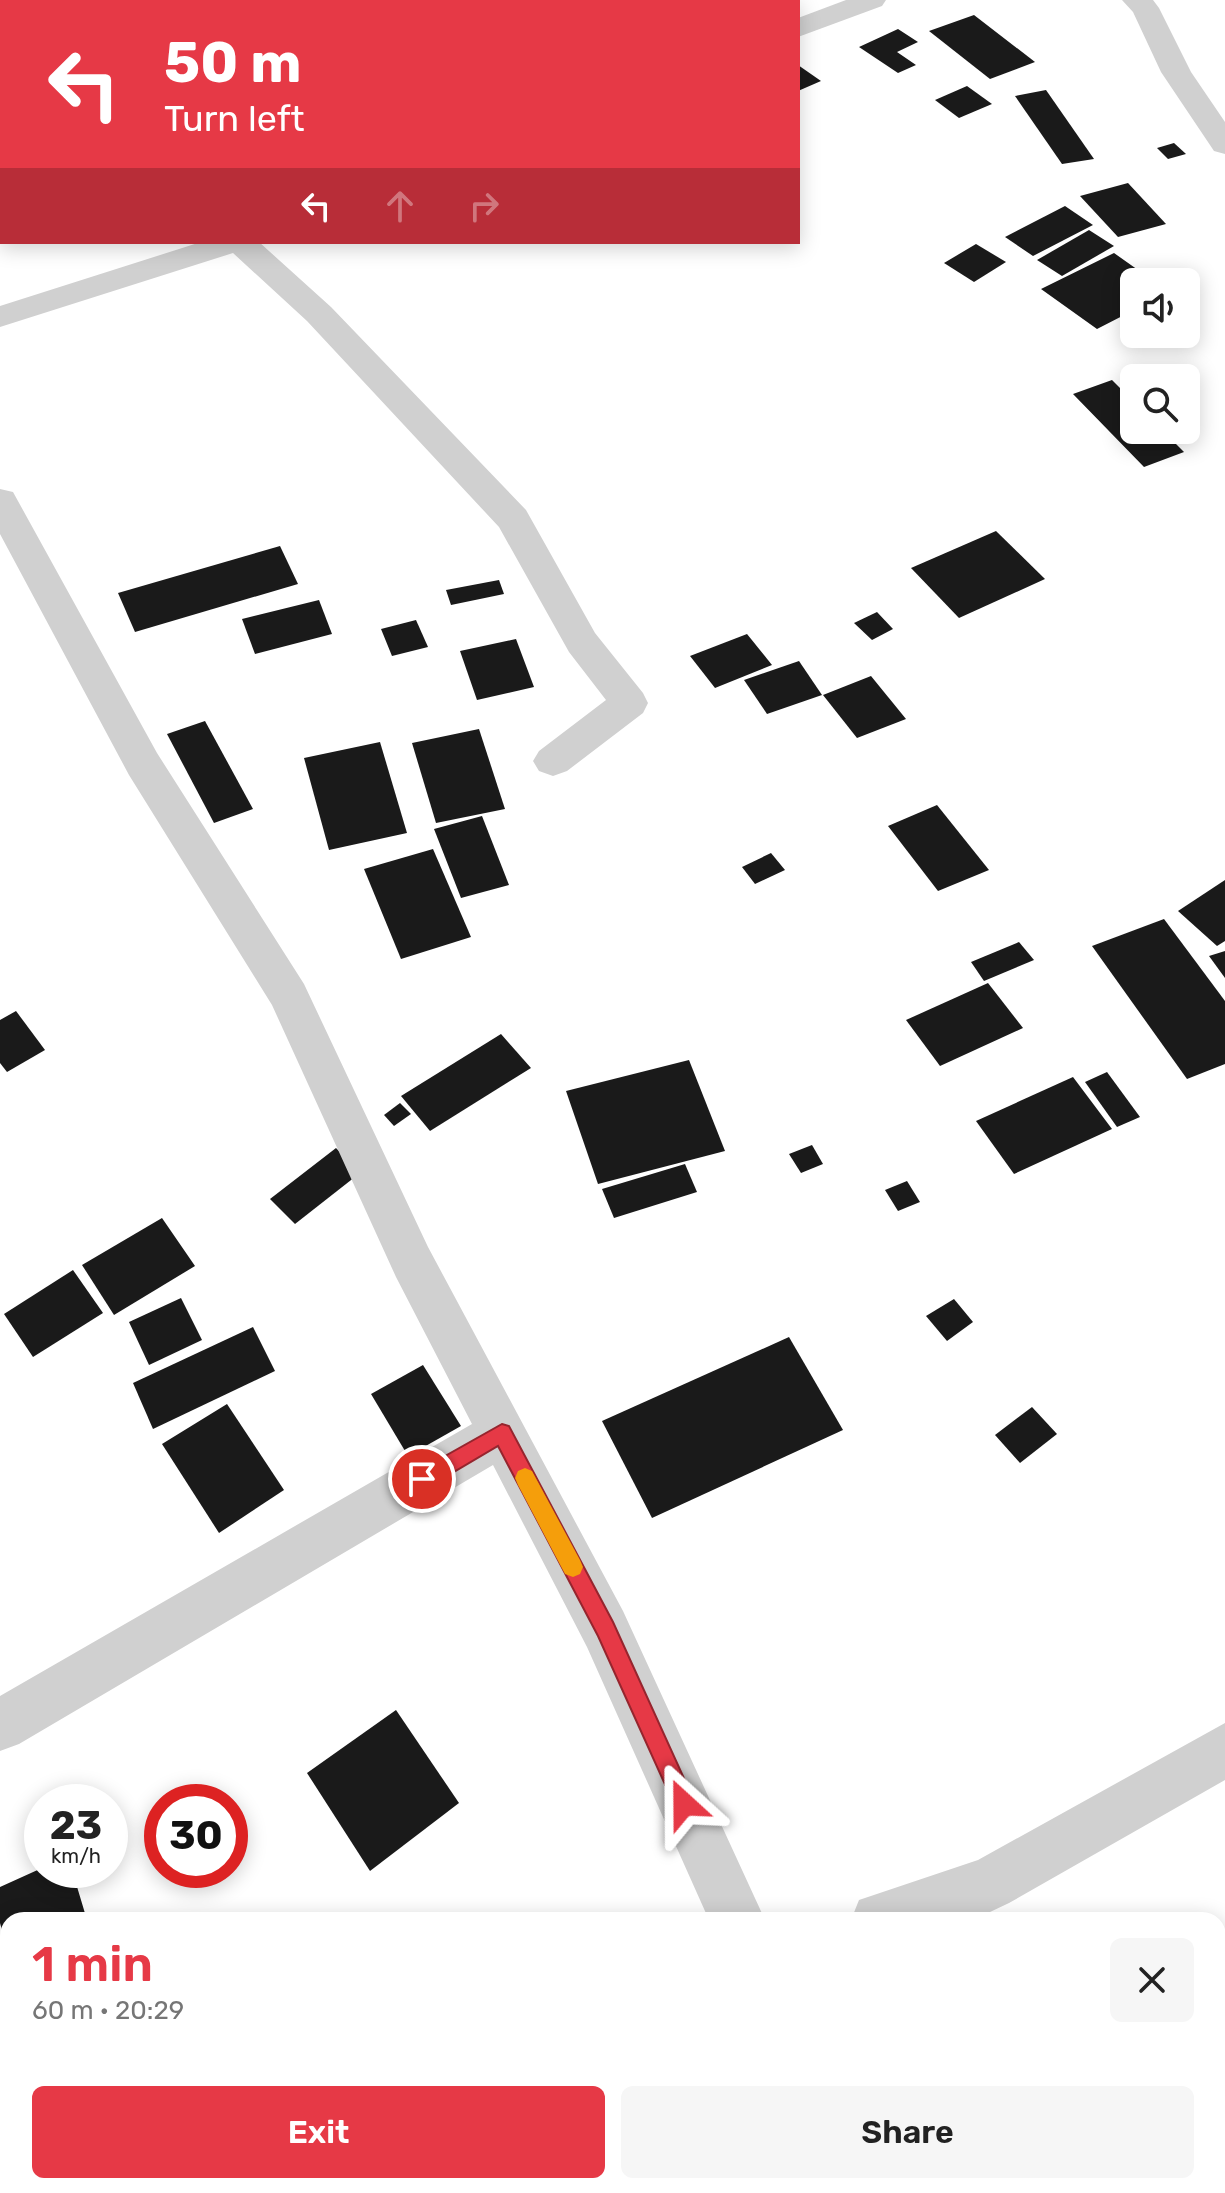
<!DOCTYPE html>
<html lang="en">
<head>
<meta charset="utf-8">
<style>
  :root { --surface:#fff; --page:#f6f6f6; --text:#222; --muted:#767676; --accent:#e63946 }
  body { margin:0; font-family:Rubik,sans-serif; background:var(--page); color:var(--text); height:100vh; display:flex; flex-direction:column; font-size:30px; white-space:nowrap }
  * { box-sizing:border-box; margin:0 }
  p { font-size:26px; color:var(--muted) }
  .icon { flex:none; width:44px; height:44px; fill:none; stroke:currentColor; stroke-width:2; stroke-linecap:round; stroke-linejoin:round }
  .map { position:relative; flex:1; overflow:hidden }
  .sheet { position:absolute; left:0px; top:1912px; width:1226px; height:282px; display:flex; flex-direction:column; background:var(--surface); border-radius:24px 24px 0 0; box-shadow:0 4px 20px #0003 }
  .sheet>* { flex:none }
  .top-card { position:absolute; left:0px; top:0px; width:800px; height:244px; box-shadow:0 4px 20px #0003; background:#e63946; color:#fff; overflow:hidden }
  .buttons { position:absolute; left:1120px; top:268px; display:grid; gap:16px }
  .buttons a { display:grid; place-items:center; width:80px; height:80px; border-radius:12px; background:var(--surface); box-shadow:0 4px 20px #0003; font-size:40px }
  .speed { position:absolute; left:24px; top:1784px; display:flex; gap:16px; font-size:40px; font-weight:700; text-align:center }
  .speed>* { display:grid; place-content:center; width:104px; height:104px; border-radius:50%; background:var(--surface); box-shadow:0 4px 20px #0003; line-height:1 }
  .speed small { font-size:20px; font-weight:400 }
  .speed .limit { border:12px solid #d22; background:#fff; color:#111 }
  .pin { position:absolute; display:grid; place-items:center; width:68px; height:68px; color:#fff; margin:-34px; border:4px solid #fff; border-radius:50%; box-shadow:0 2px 8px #0007 }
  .me { position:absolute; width:88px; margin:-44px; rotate:336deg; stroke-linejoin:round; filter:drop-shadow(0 0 6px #0008) }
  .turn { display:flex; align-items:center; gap:28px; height:168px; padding:0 32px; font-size:36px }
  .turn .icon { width:104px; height:104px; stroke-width:2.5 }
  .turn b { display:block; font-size:56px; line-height:68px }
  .lanes { display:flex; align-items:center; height:76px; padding:0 32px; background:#0003; justify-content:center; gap:40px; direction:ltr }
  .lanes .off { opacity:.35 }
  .round { display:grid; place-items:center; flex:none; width:84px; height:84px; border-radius:12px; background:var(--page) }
  .head { display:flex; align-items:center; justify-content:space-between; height:136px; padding:0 32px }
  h1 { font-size:48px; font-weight:600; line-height:60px; color:var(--accent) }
  .button { display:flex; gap:16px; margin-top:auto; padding:16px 32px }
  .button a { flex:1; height:92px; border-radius:12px; background:var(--accent); color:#fff; font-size:32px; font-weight:600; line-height:92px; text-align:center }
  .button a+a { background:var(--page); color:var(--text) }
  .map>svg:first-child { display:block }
</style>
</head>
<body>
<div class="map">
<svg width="1225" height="2193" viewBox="0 0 1225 2193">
  <rect width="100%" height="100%" fill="#fff"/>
  <g fill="#1a1a1a">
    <polygon points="974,15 1035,62 990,79 929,31"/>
    <polygon points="898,29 918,42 897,52 916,65 898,73 859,47"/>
    <polygon points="798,65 821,81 798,91"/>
    <polygon points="967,86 992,104 959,118 935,100"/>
    <polygon points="1046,90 1094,159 1062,164 1015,96"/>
    <polygon points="1174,143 1186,154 1168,159 1157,148"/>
    <polygon points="1128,183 1166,224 1118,237 1080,196"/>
    <polygon points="1065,206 1093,225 1033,256 1005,237"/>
    <polygon points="1089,230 1114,246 1062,276 1037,260"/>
    <polygon points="976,244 1006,262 974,282 944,263"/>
    <polygon points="1114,253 1155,282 1134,282 1134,310 1097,329 1041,289"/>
    <polygon points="1112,380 1134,402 1134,430 1162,430 1184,452 1144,467 1073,394"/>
    <polygon points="996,531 1045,579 959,618 911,568"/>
    <polygon points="280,546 298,584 135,632 118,593"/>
    <polygon points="499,580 504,594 451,605 446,590"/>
    <polygon points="319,600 332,634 255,654 242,619"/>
    <polygon points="877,612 893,629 872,640 854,623"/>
    <polygon points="416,620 428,647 392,656 381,629"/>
    <polygon points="747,634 772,665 715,688 690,656"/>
    <polygon points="516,639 534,687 477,700 460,651"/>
    <polygon points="799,661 822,695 767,714 744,680"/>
    <polygon points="871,676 906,719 857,738 823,695"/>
    <polygon points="205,721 253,809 214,823 167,734"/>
    <polygon points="479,729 505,809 436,823 412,743"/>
    <polygon points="380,742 407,833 329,850 304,758"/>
    <polygon points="937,805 989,870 938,891 888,826"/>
    <polygon points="482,816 509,885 461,898 434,829"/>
    <polygon points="433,849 471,937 401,959 364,869"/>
    <polygon points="771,853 785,870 755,884 742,867"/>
    <polygon points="1225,880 1225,941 1217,946 1178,911"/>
    <polygon points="1164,919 1225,1001 1225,1064 1187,1079 1092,946"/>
    <polygon points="1019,942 1034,960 984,981 971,962"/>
    <polygon points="1225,951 1225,978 1209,956"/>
    <polygon points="988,983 1023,1028 940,1066 906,1020"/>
    <polygon points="16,1011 45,1050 7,1072 0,1063 0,1020"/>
    <polygon points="501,1034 531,1068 430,1131 401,1096"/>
    <polygon points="689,1060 725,1151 598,1184 566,1091"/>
    <polygon points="1107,1072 1140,1117 1117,1127 1085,1082"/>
    <polygon points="1073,1077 1112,1129 1014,1174 976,1121"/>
    <polygon points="400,1103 411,1114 394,1126 384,1115"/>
    <polygon points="812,1145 823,1164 801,1173 789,1154"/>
    <polygon points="336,1148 360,1173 295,1224 270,1199"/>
    <polygon points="685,1164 697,1192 614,1218 602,1189"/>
    <polygon points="907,1181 920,1202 898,1211 885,1190"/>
    <polygon points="162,1218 195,1266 114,1315 82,1265"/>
    <polygon points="73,1270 103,1313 33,1357 4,1314"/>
    <polygon points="181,1298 202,1340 149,1365 129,1322"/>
    <polygon points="954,1299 973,1322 947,1341 926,1316"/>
    <polygon points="253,1327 275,1371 153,1429 133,1383"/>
    <polygon points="789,1337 843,1430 652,1518 602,1421"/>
    <polygon points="423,1365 461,1426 408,1456 371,1394"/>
    <polygon points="227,1404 284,1490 219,1533 162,1444"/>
    <polygon points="1032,1407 1057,1434 1020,1463 995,1435"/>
    <polygon points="396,1710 459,1803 370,1871 307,1773"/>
    <polygon points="42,1868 72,1870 87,1920 8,1920 7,1949 0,1923 0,1887"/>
    <polygon points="1,1974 8,2000 8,2014 0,2018"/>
    <polygon points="305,2186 474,2186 478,2193 309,2193"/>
    <polygon points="707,2186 902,2186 904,2190 900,2193 697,2193"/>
    <polygon points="1125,2186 1215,2186 1218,2193 1129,2193"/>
  </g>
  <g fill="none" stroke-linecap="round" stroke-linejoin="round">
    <g fill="#d0d0d0" fill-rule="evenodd">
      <polygon points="509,0 538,0 539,2 510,2"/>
      <polygon points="846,0 886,0 882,6 798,37 798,18"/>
      <polygon points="1122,0 1153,0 1159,8 1191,72 1225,122 1225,154 1214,151 1210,145 1161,72 1133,12"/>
      <polygon points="201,242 259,242 331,307 526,510 595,633 643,693 648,703 643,713 567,771 553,776 539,771 533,761 539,751 606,700 569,652 499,527 307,321 233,253 0,327 0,306"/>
      <polygon points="0,489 13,492 157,753 304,984 428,1247 623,1611 765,1920 709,1920 587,1647 493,1465 19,1744 0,1751 0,1696 472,1424 396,1277 272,1005 129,775 0,534"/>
      <polygon points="1225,1723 1225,1780 1009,1903 990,1912 964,1920 851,1920 859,1900 978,1860"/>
      <polygon points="530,2186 593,2186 590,2193 527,2193"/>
    </g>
  </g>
  <polygon fill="#e63946" stroke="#96252e" stroke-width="2" points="502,1424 509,1426 613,1622 692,1796 696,1804 692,1811 684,1815 677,1811 598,1636 498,1446 430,1486 422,1489 415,1486 412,1479 415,1473"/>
  <polygon fill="#f59e0b" points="525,1468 532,1471 580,1560 583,1567 580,1574 573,1577 565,1574 518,1485 515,1478 518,1471"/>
</svg>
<div class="buttons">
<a><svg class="icon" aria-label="sound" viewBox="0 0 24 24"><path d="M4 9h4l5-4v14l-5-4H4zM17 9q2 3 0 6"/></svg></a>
<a><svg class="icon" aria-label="search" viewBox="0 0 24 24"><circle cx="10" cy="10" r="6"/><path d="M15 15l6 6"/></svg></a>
</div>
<div class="speed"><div>23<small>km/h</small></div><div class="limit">30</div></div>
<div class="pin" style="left:422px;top:1479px;background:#d93025"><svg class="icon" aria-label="arrive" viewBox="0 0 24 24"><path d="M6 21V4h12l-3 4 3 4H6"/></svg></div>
<svg class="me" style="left:684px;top:1804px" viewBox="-20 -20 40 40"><path d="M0-17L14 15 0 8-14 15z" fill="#e63946" stroke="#fff" stroke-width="4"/></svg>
<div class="top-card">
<div class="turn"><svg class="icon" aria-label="left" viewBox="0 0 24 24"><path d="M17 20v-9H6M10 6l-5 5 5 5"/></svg><div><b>50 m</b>Turn left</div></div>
<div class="lanes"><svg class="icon" aria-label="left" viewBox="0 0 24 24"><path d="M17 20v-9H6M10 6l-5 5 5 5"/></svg><svg class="icon off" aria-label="ahead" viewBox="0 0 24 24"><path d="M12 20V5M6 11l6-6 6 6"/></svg><svg class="icon off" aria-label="right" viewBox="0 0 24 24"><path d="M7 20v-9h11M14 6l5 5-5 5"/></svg></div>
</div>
<section class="sheet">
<div class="head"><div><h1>1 min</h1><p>60 m · 20:29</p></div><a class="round"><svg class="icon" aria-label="close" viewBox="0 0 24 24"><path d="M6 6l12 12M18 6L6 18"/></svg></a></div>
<div class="button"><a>Exit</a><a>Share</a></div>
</section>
</div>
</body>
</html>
